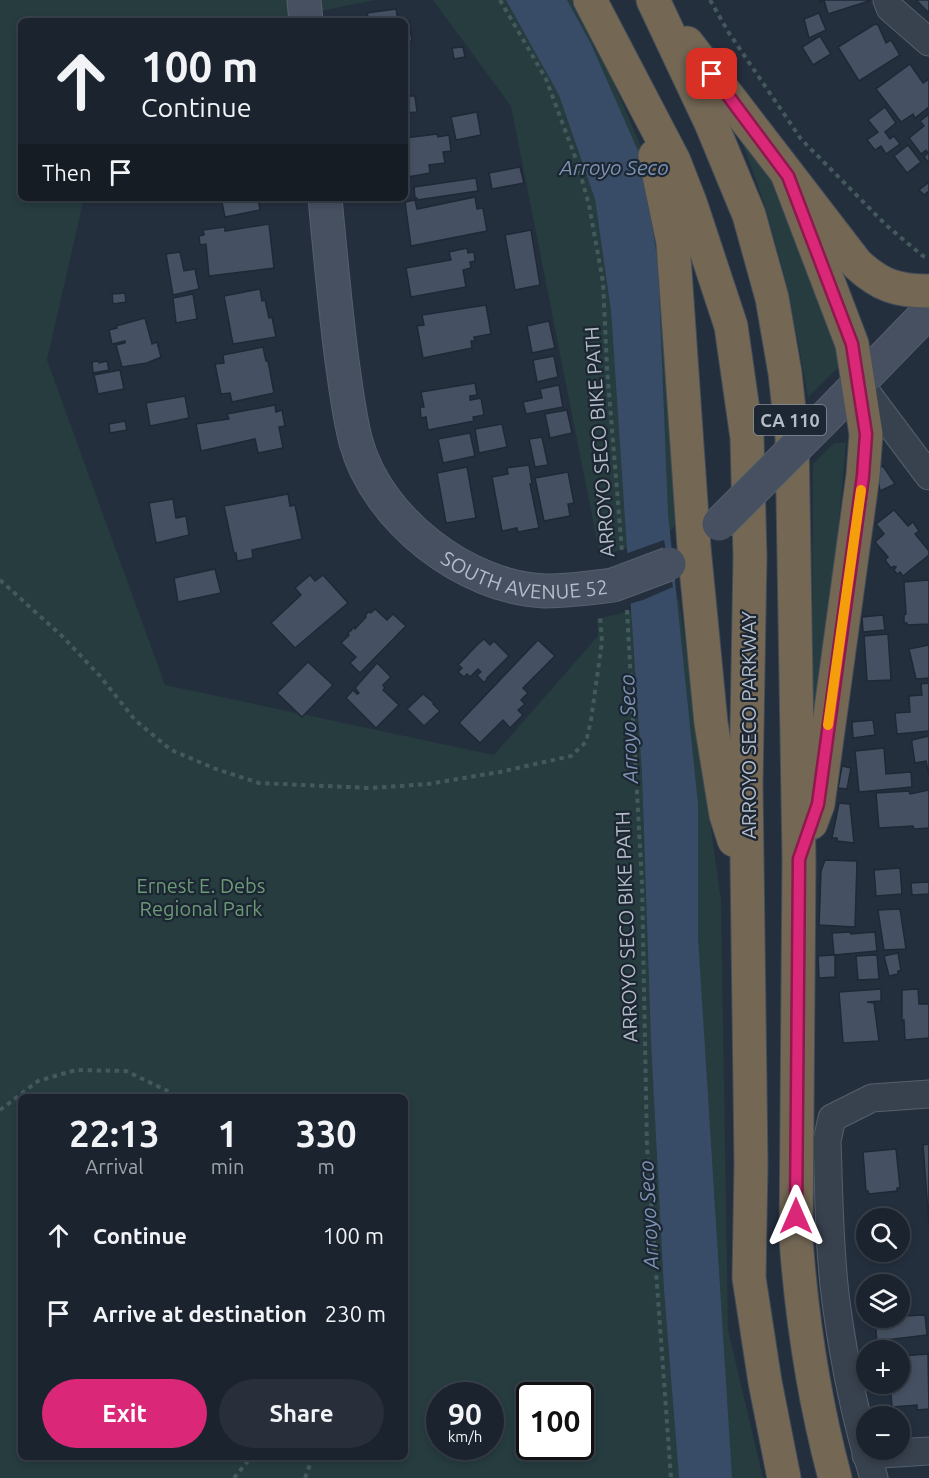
<!DOCTYPE html>
<html lang="en">
<head>
<meta charset="utf-8">
<style>
  :root { --surface:#1b232e; --page:#282f3a; --text:#f1f3f6; --muted:#a0a4aa; --line:#39404a; --accent:#db2777 }
  body { margin:0; font-family:Ubuntu,sans-serif; background:var(--page); color:var(--text); height:100vh; display:flex; flex-direction:column; font-size:22px; white-space:nowrap }
  * { box-sizing:border-box; margin:0 }
  p { font-size:20px; color:var(--muted) }
  .icon { flex:none; width:33px; height:33px; fill:none; stroke:currentColor; stroke-width:2; stroke-linecap:round; stroke-linejoin:round }
  .map { position:relative; flex:1; overflow:hidden }
  .sheet { position:absolute; left:18px; top:1094px; width:390px; height:366px; display:flex; flex-direction:column; background:var(--surface); border-radius:9px; box-shadow:0 3px 9px #0003,0 0 0 2px var(--line) }
  .sheet>* { flex:none }
  .guide { position:absolute; left:18px; top:18px; width:390px; height:183px; border-radius:9px; box-shadow:0 3px 9px #0003,0 0 0 2px var(--line); background:#1b232e; color:var(--text); overflow:hidden }
  .buttons { position:absolute; left:856px; top:1208px; display:grid; gap:12px }
  .buttons a { display:grid; place-items:center; width:54px; height:54px; border-radius:50%; background:var(--surface); box-shadow:0 3px 9px #0003,0 0 0 2px var(--line); font-size:30px }
  .speed { position:absolute; left:426px; top:1382px; display:flex; gap:12px; font-size:30px; font-weight:700; text-align:center }
  .speed>* { display:grid; place-content:center; width:78px; height:78px; border-radius:50%; background:var(--surface); box-shadow:0 3px 9px #0003,0 0 0 2px var(--line); line-height:1 }
  .speed small { font-size:15px; font-weight:400 }
  .speed .limit { border:3px solid #111; border-radius:9px; background:#fff; color:#111 }
  .pin { position:absolute; display:grid; place-items:center; width:51px; height:51px; color:#fff; margin:-26px; border-radius:12px; box-shadow:0 3px 9px #0006 }
  .me { position:absolute; width:66px; margin:-33px; rotate:0deg; stroke-linejoin:round; filter:drop-shadow(0 0 4px #0008) }
  .turn { display:flex; align-items:center; gap:21px; height:126px; padding:0 24px; font-size:27px }
  .turn .icon { width:78px; height:78px; stroke-width:2.5 }
  .turn b { display:block; font-size:42px; line-height:51px }
  .then { display:flex; align-items:center; height:57px; padding:0 24px; background:#0003; gap:12px; font-size:22px }
  .eta { display:flex; justify-content:space-evenly; align-items:center; height:102px; text-align:center }
  .eta b { font-size:36px; font-weight:700; line-height:42px }
  .cta { display:flex; gap:12px; margin-top:auto; padding:12px 24px }
  .cta a { flex:1; height:69px; border-radius:36px; background:var(--accent); color:#fff; font-size:24px; font-weight:700; line-height:69px; text-align:center }
  .cta a+a { background:var(--page); color:var(--text) }
  ul { padding:0; list-style:none }
  li { display:flex; align-items:center; gap:18px; height:78px; padding:0 24px }
  li div { flex:1 }
  li b { display:block; font-size:22px }
  li em { font-style:normal }
  .map>svg:first-child { display:block }
</style>
</head>
<body>
<div class="map">
<svg width="929" height="1478" viewBox="0 0 929 1478">
  <rect width="100%" height="100%" fill="#242f3e"/>
  <g fill="#263c3f" fill-rule="evenodd">
    <path d="M0,0H375L270,21H21V198H84L47,360L165,685L494,755L598,636L597,619L679,599L721,901L728,1330L763,1478H0ZM21,1096H405V1456H21ZM440,1395H490V1446H440ZM530,1395H580V1446H530Z"/>
    <polygon points="433,0 573,0 597,44 648,163 664,261 678,521 667,536 600,556 511,106"/>
    <path d="M728,109L769,165L843,363L808,397C795,320 779,242 752,169C745,149 736,129 728,109Z"/>
    <polygon points="834,443 846,443 822,707 812,707 813,464"/>
  </g>
  <polygon fill="#394c67" points="506,0 567,0 591,44 642,160 658,264 668,513 698,804 698,937 732,1478 679,1478 664,1289 651,1041 642,773 611,310 595,199 559,95"/>
  <polygon fill="#242f3e" points="664,540 673,587 643,600 629,604 625,554"/>
  <g fill="#455162" stroke="#1f2835" stroke-width="1.5">
    <polygon points="819,0 869,0 869,1 828,14 824,0 820,2"/>
    <polygon points="916,0 929,0 929,13"/>
    <polygon points="396,9 398,21 369,21 367,13"/>
    <polygon points="819,13 826,30 809,38 804,19"/>
    <polygon points="405,21 409,21 412,41 405,42"/>
    <polygon points="875,24 878,25 886,43 891,40 900,55 859,81 838,47"/>
    <polygon points="820,36 831,54 813,65 802,47"/>
    <polygon points="463,47 465,57 454,59 452,48"/>
    <polygon points="910,64 923,83 929,79 929,107 915,118 913,114 901,122 876,89"/>
    <polygon points="405,76 408,96 415,96 417,112 405,113"/>
    <polygon points="885,107 896,123 885,132 890,139 894,136 900,144 886,154 881,146 875,150 867,140 878,132 868,120"/>
    <polygon points="477,112 481,135 456,140 451,117"/>
    <polygon points="929,114 929,163 924,157 928,153 926,150 921,154 909,138 924,126 920,121"/>
    <polygon points="437,134 438,137 449,135 451,151 443,152 445,163 429,165 430,173 407,177 408,183 405,183 405,138"/>
    <polygon points="908,145 921,162 907,173 894,156"/>
    <polygon points="520,167 524,183 492,189 489,173"/>
    <polygon points="476,178 478,191 417,200 417,198 415,198 414,187"/>
    <polygon points="929,182 929,191 924,195 919,190"/>
    <polygon points="475,197 477,209 483,208 487,231 411,246 405,202 415,200 417,209"/>
    <polygon points="221,198 258,198 260,210 225,217"/>
    <polygon points="269,224 274,268 209,276 206,244 200,245 199,236 204,235 203,230 225,227 225,231"/>
    <polygon points="531,230 540,285 515,290 505,235"/>
    <polygon points="467,248 468,253 474,252 475,261 470,262 471,268 463,270 466,287 411,297 406,268 451,260 449,252"/>
    <polygon points="180,252 184,271 195,269 199,289 173,295 166,254"/>
    <polygon points="260,289 262,301 265,300 269,318 272,317 276,337 233,344 224,296"/>
    <polygon points="125,293 126,302 113,304 112,294"/>
    <polygon points="193,294 197,319 176,323 173,298"/>
    <polygon points="486,305 491,334 474,337 475,341 471,341 472,348 423,358 417,326 424,325 422,315"/>
    <polygon points="145,318 152,344 157,342 161,357 147,363 122,367 116,345 125,343 125,341 112,344 109,330 117,328 116,326"/>
    <polygon points="549,321 555,348 532,353 527,326"/>
    <polygon points="263,347 266,361 268,361 274,393 232,402 230,393 221,394 215,364 224,363 223,355"/>
    <polygon points="554,356 558,377 537,382 533,360"/>
    <polygon points="98,361 99,363 107,361 109,370 93,373 92,362"/>
    <polygon points="120,370 124,389 98,394 94,375"/>
    <polygon points="475,383 477,395 470,396 470,400 481,398 484,415 473,417 474,421 428,430 426,417 421,418 420,407 424,407 421,392"/>
    <polygon points="559,385 563,407 526,414 523,402 542,398 540,389"/>
    <polygon points="185,396 189,418 150,426 146,403"/>
    <polygon points="275,405 276,412 282,410 285,426 279,427 283,448 258,453 255,439 201,451 196,424 229,419 227,414"/>
    <polygon points="567,410 572,433 550,438 545,414"/>
    <polygon points="125,421 127,430 110,433 109,424"/>
    <polygon points="502,424 507,447 479,453 475,429"/>
    <polygon points="470,433 475,456 443,463 438,439"/>
    <polygon points="542,437 548,465 535,467 529,439"/>
    <polygon points="529,465 532,484 530,484 539,528 518,532 517,528 502,531 492,477 508,474 507,468"/>
    <polygon points="883,466 895,484 880,491 876,469"/>
    <polygon points="467,467 476,518 446,523 437,473"/>
    <polygon points="568,472 574,503 568,504 570,516 544,521 535,478"/>
    <polygon points="288,494 290,506 295,505 302,539 252,550 253,558 237,561 236,553 234,553 224,506"/>
    <polygon points="173,499 176,518 186,516 189,535 156,543 149,503"/>
    <polygon points="894,510 908,526 913,522 919,531 915,534 929,551 929,555 903,576 900,572 897,574 894,570 896,567 894,566 891,568 885,560 888,557 875,542 884,534 876,524"/>
    <polygon points="215,569 221,593 178,602 174,578"/>
    <polygon points="310,575 315,581 323,575 348,603 295,648 271,623 301,595 295,588"/>
    <polygon points="929,580 929,624 907,625 907,623 904,623 904,615 906,614 904,582"/>
    <polygon points="375,609 387,620 393,614 406,626 360,673 350,663 356,657 341,643 349,635 348,633 351,630 352,631 351,630 354,627 355,629 366,617 365,616 368,612 371,613"/>
    <polygon points="883,615 885,630 863,632 862,617"/>
    <polygon points="888,634 891,680 867,681 864,636"/>
    <polygon points="484,639 490,645 494,641 509,656 487,678 486,681 483,682 477,675 481,672 478,669 470,677 467,674 464,677 458,672 462,668 458,665 477,645"/>
    <polygon points="538,640 555,656 523,688 528,693 521,700 525,704 518,710 523,715 510,728 503,720 480,743 459,723"/>
    <polygon points="929,645 929,678 916,679 909,649"/>
    <polygon points="308,662 333,685 302,717 277,693"/>
    <polygon points="377,663 391,677 383,685 385,688 383,690 399,705 376,728 346,698 353,690 357,694 359,693 355,688"/>
    <polygon points="929,683 929,731 897,734 895,713 910,712 909,696 922,695 921,684"/>
    <polygon points="423,694 434,703 433,704 440,711 424,726 407,709"/>
    <polygon points="873,720 875,735 853,738 852,722"/>
    <polygon points="929,736 929,776 926,761 915,763 912,744 912,740"/>
    <polygon points="884,748 886,774 911,772 912,787 859,792 855,751"/>
    <polygon points="842,766 851,768 847,789 838,788"/>
    <polygon points="929,790 929,828 914,829 913,826 879,828 876,793 909,791 910,794"/>
    <polygon points="839,803 850,804 854,843 837,841 837,838 832,838"/>
    <polygon points="825,860 857,861 855,927 819,925 821,871"/>
    <polygon points="900,868 902,894 876,896 874,870"/>
    <polygon points="929,882 929,894 912,895 911,883"/>
    <polygon points="900,909 906,949 884,950 878,910"/>
    <polygon points="850,932 851,934 875,932 877,951 834,955 832,933"/>
    <polygon points="898,953 901,971 898,971 898,974 889,976 884,956"/>
    <polygon points="835,955 835,977 819,978 818,956"/>
    <polygon points="877,955 879,979 858,980 856,956"/>
    <polygon points="881,989 881,1001 867,1002 874,1003 879,1041 843,1043 839,992"/>
    <polygon points="918,989 919,1004 929,1004 929,1038 905,1040 904,1020 902,1020 902,990"/>
    <polygon points="929,1144 929,1226 923,1145"/>
    <polygon points="896,1149 900,1188 897,1188 897,1191 869,1194 868,1191 866,1191 863,1152"/>
    <polygon points="900,1298 903,1298 904,1316 925,1315 927,1335 877,1341 875,1320 868,1320 867,1317 900,1317"/>
    <polygon points="928,1354 929,1409 917,1410 917,1405 892,1407 891,1395 887,1395 886,1385 900,1383 900,1356"/>
  </g>
  <g fill="none" stroke-linecap="round" stroke-linejoin="round">
    <g stroke="#565f6c" stroke-width="29">
      <g id="street">
        <polyline points="887,0 890,8 929,42"/>
        <polyline points="860,384 929,476"/>
        <polyline points="866,1455 929,1451"/>
        <path d="M874,1478C856,1422 844,1361 836,1302C829,1249 829,1194 827,1141L832,1118L872,1098L929,1094"/>
      </g>
    </g>
    <g stroke="#565f6c" stroke-width="35">
      <g id="secondary">
        <polyline points="304,0 306,21"/>
        <path id="s1" d="M325,198C330,252 335,307 342,361C346,388 349,416 356,442C377,519 465,588 545,591C567,591 591,588 613,585"/>
        <polyline points="821,422 929,311"/>
      </g>
    </g>
    <g stroke="#434c59" stroke-width="35">
      <g id="highway">
        <polyline points="590,0 674,161 690,202 731,326 747,438 750,557 746,784 751,1164 749,1278 765,1382 784,1478"/>
        <path d="M653,0L711,123L749,215L772,298L785,373L792,437L799,859L796,1239C802,1321 814,1400 835,1478"/>
        <path d="M687,43L857,264C881,286 897,291 929,291"/>
        <polyline points="655,156 673,242 694,547 711,723 726,815 734,840"/>
        <polyline points="788,176 852,344 866,434 863,475 818,804 811,823"/>
      </g>
    </g>
    <g stroke="#44595c" stroke-width="4" stroke-dasharray="4.5 4.5" stroke-linecap="butt">
      <polyline points="500,0 546,79 577,162 589,205 603,282 607,368 622,552"/>
      <polyline points="710,0 729,33 801,139 887,226 923,256 929,258"/>
      <polyline points="0,580 62,636 100,676 135,720 171,750 216,769 259,783 371,788 428,784 500,772 571,756 586,742 591,720 602,642 600,615"/>
      <polyline points="627,610 642,884 647,1147 671,1478"/>
      <polyline points="0,1110 38,1081 76,1070 126,1071 178,1096"/>
      <polyline points="234,1478 252,1456"/>
      <polyline points="305,1478 313,1456"/>
    </g>
    <use href="#street" stroke="#38414e" stroke-width="27"/>
    <use href="#secondary" stroke="#465061" stroke-width="33"/>
    <use href="#highway" stroke="#746855" stroke-width="33"/>
    <g stroke="#565f6c" stroke-width="35" stroke-linecap="butt">
      <g id="secondary-bridge">
        <polyline points="719,524 821,422"/>
        <polyline points="613,585 669,564"/>
      </g>
    </g>
    <use href="#secondary-bridge" stroke="#465061" stroke-width="33"/>
  </g>
  <g fill="none" stroke-linecap="round" stroke-linejoin="round">
    <g stroke="#8e194d" stroke-width="15">
      <polyline id="route" points="712,74 788,176 852,344 866,434 863,476 818,804 799,859 796,1216"/>
    </g>
    <use href="#route" stroke="#db2777" stroke-width="10"/>
    <polyline stroke="#f59e0b" stroke-width="10" points="828,725 861,490"/>
  </g>
  <g text-anchor="middle" dominant-baseline="central" stroke-width="4.5" stroke-linejoin="round" paint-order="stroke">
    <rect fill="#1d2633" stroke="#878f9c" stroke-width="1.5" x="754" y="405" width="72" height="30" rx="4.5"/>
    <g font-size="18" font-weight="bold" fill="#b4bcc9">
      <text x="790" y="420">CA 110</text>
    </g>
    <g font-size="20" fill="#b4bcc9" stroke="#1d2633">
      <text transform="translate(599 442) rotate(-94)">ARROYO SECO BIKE PATH</text>
      <text stroke="none"><textPath href="#s1" startOffset="478">SOUTH AVENUE 52</textPath></text>
      <text transform="translate(748 725) rotate(-90)">ARROYO SECO PARKWAY</text>
      <text transform="translate(626 927) rotate(-92)">ARROYO SECO BIKE PATH</text>
    </g>
    <g font-size="20" fill="#6b9a76" stroke="#1d2633">
      <text x="201" y="885">Ernest E. Debs<tspan x="201" dy="23">Regional Park</tspan></text>
    </g>
    <g font-size="21" font-style="italic" fill="#7c92b1" stroke="#1d2633">
      <text x="614" y="167">Arroyo Seco</text>
      <text transform="translate(628 729) rotate(-92)">Arroyo Seco</text>
      <text transform="translate(648 1215) rotate(-93)">Arroyo Seco</text>
    </g>
  </g>
</svg>
<div class="buttons">
<a><svg class="icon" aria-label="search" viewBox="0 0 24 24"><circle cx="10" cy="10" r="6"/><path d="M15 15l6 6"/></svg></a>
<a><svg class="icon" aria-label="layers" viewBox="0 0 24 24"><path d="M12 4l9 5-9 5-9-5zM3 14l9 5 9-5"/></svg></a>
<a>+</a>
<a>−</a>
</div>
<div class="speed"><div>90<small>km/h</small></div><div class="limit">100</div></div>
<div class="pin" style="left:712px;top:74px;background:#d93025"><svg class="icon" aria-label="arrive" viewBox="0 0 24 24"><path d="M6 21V4h12l-3 4 3 4H6"/></svg></div>
<svg class="me" style="left:796px;top:1216px" viewBox="-20 -20 40 40"><path d="M0-17L14 15 0 8-14 15z" fill="#db2777" stroke="#fff" stroke-width="4"/></svg>
<div class="guide">
<div class="turn"><svg class="icon" aria-label="ahead" viewBox="0 0 24 24"><path d="M12 20V5M6 11l6-6 6 6"/></svg><div><b>100 m</b>Continue</div></div>
<div class="then">Then<svg class="icon" aria-label="arrive" viewBox="0 0 24 24"><path d="M6 21V4h12l-3 4 3 4H6"/></svg></div>
</div>
<section class="sheet">
<div class="eta">
<div><b>22:13</b><p>Arrival</p></div>
<div><b>1</b><p>min</p></div>
<div><b>330</b><p>m</p></div>
</div>
<ul>
<li><svg class="icon" aria-label="ahead" viewBox="0 0 24 24"><path d="M12 20V5M6 11l6-6 6 6"/></svg><div><b>Continue</b></div><em>100 m</em></li>
<li><svg class="icon" aria-label="arrive" viewBox="0 0 24 24"><path d="M6 21V4h12l-3 4 3 4H6"/></svg><div><b>Arrive at destination</b></div><em>230 m</em></li>
</ul>
<div class="cta"><a>Exit</a><a>Share</a></div>
</section>
</div>
</body>
</html>
